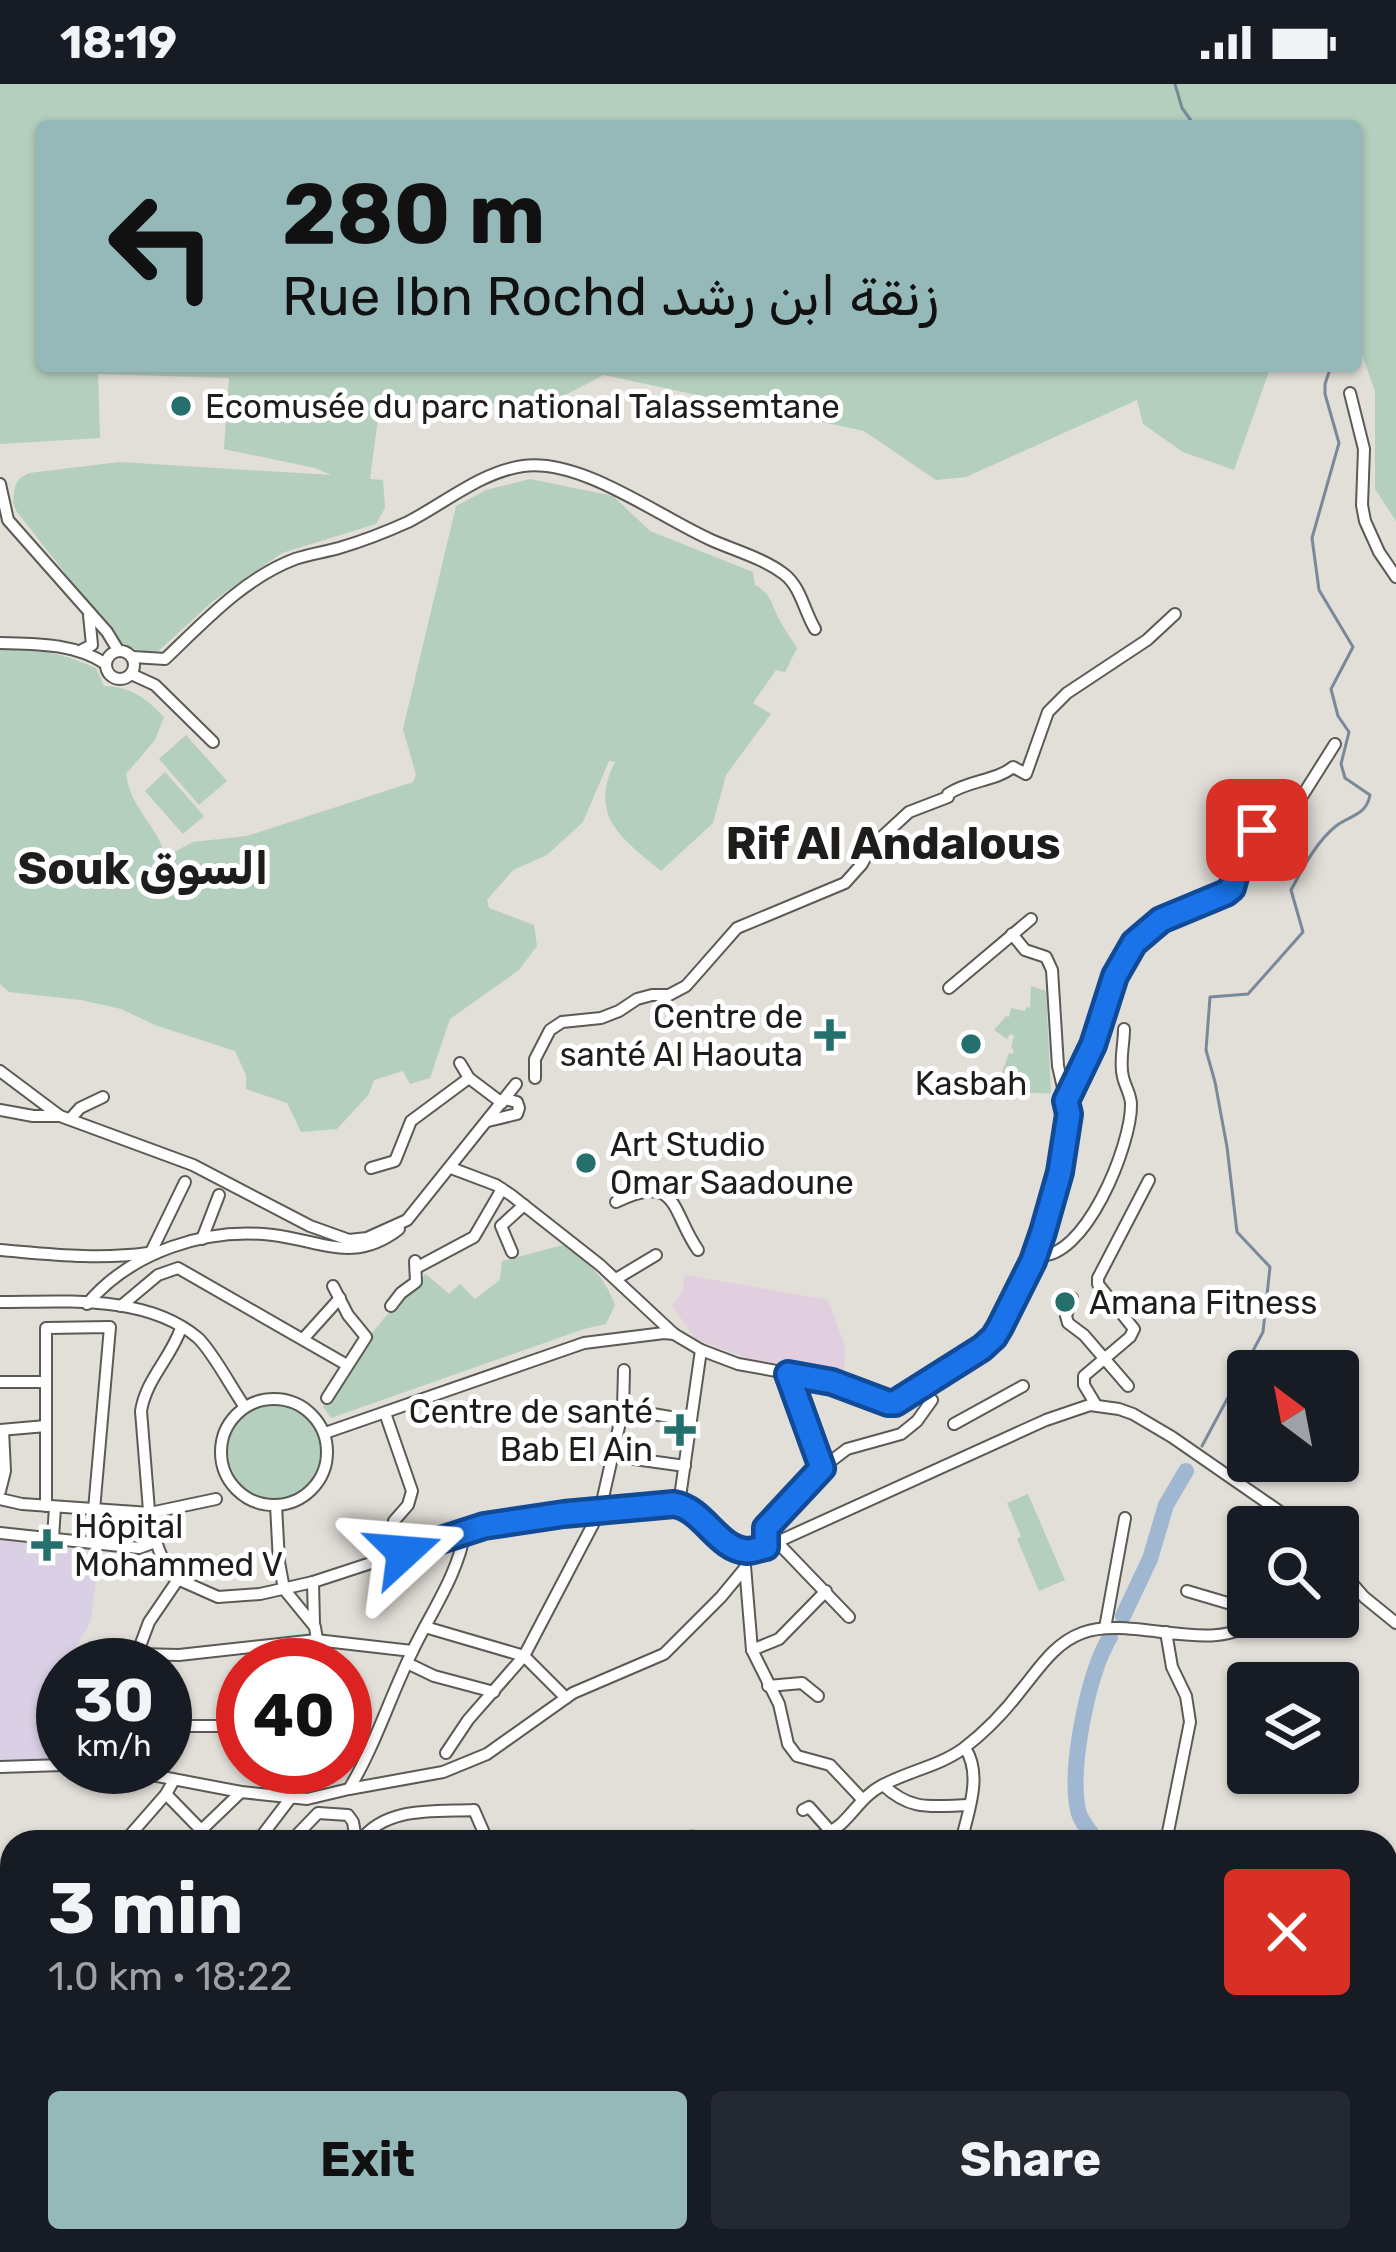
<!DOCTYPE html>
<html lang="en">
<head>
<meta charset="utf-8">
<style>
  :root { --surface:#171b24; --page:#242831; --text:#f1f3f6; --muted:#9ea1a6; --accent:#95b8b8 }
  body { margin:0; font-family:Rubik,"Noto Naskh Arabic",sans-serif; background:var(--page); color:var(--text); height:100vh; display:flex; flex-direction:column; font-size:45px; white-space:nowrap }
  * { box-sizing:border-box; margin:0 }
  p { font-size:39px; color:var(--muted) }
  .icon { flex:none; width:66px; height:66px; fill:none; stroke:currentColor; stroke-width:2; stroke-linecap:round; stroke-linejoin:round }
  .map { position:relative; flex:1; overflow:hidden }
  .drawer { position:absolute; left:0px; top:1746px; width:1398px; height:423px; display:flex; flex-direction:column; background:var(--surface); border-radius:36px 36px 0 0; box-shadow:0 3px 9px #0004 }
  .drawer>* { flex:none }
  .top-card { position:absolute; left:36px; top:36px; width:1326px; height:252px; border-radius:12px; box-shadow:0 3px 9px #0004; background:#95b8b8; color:#111; overflow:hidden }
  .needle { width:78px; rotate:328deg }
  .controls { position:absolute; left:1227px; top:1266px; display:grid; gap:24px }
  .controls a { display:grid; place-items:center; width:132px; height:132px; border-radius:12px; background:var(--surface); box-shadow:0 3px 9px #0004; font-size:60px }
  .speed { position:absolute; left:36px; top:1554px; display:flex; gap:24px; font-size:60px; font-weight:700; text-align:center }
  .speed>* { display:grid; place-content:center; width:156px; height:156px; border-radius:50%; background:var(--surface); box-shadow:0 3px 9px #0004; line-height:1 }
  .speed small { font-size:30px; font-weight:400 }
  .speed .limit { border:18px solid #d22; background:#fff; color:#111 }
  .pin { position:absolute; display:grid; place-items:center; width:102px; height:102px; color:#fff; margin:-51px; border-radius:24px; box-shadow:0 6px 18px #0006 }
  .me { position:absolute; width:132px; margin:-66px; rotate:71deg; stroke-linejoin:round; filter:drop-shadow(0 0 9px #0008) }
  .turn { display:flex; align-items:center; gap:42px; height:252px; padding:0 48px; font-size:54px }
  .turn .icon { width:156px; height:156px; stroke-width:2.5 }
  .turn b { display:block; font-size:84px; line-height:102px }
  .round { display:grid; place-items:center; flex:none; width:126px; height:126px; border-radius:12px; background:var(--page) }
  .head { display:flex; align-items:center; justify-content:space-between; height:204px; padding:0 48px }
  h1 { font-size:72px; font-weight:700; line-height:90px }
  .action { display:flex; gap:24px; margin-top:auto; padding:24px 48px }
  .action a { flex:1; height:138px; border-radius:12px; background:var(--accent); color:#111; font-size:48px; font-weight:700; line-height:138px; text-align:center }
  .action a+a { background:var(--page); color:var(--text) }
  .status { display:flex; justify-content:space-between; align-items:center; height:84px; padding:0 60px; background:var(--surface); direction:ltr }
  .status svg { height:33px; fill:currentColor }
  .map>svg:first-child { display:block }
</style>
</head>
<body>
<div class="status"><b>18:19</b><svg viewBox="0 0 49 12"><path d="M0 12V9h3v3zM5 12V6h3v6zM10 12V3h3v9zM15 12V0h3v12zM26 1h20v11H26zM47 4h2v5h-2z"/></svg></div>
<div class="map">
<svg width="1396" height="2168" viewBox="0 0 1396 2168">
  <rect width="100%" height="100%" fill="#e2ded8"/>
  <polygon fill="#e1cedf" points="685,1191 828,1216 845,1262 844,1292 750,1275 696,1255 672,1222 682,1209"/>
  <polygon fill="#dad0e5" points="0,1454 99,1470 91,1537 66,1581 63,1581 53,1603 63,1616 63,1673 23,1678 0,1677"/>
  <g fill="#b4cfbd">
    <polygon points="0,0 1396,0 1396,437 1375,405 1375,307 1356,254 1356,42 42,42 42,282 1271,282 1234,386 1183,368 1143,340 1137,316 966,393 936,396 864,347 604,291 563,312 464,324 420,318 378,334 370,395 383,396 385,424 376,440 282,469 213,517 153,572 120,559 17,428 13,419 15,402 20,394 29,389 120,378 331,391 315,384 224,365 229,294 98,290 100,354 0,360"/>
    <path d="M530,395L613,412L650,447L753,488L755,501C772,510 771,520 779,535C784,545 791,554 797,564L785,588L776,586L753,619L771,630L726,691L713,739L661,787C621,754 588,732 615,678L609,677L583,738L547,771L513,786L487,816L489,824L534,841L537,862L519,886L450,935L430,994L410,1000L403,987L374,996L369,1010L337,1045L301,1048L287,1019L246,1005V991L235,967L155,941L121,925L81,916L9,908L0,900V565C39,564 61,569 96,584L104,602C131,603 146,614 164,633L155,656L126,690C131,727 159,742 165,773L193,758L247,752L413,698L416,691L403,645L456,422L486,406Z"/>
    <polygon points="186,651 227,697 199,721 159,675"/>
    <polygon points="165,688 204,732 183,750 145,707"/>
    <path d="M1031,902L1046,907L1051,1009C1029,1011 1000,1002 982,1013L975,1010L979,1009V1005L985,1000L1002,1004L999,997L1009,969L1013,970L1014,966L1011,964L1014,952L1010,950L1007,955L994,946L1006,932L1009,933L1011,924L1025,927L1026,923L1030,924Z"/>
    <path d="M563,1161C588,1176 604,1193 615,1221L606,1240L584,1245L331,1334L323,1323L367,1255L405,1209L426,1190L449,1210L460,1200L475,1215L500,1196L502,1177Z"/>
    <circle cx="274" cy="1368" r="48"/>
    <polygon points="1028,1410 1065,1496 1039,1507 1017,1455 1021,1452 1007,1419"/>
  </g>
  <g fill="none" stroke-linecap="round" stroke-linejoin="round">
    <g stroke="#79899a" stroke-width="3">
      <polyline points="1175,0 1182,24 1195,42"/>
      <path d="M1202,1362L1263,1248L1270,1183L1237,1148L1227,1063L1215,998L1206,966L1210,913L1248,910L1303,848L1291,806C1303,784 1316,758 1336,742C1350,731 1366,732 1370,711L1345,694L1341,680L1349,648L1338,632L1331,605L1353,563L1319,506L1312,454L1339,359L1325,310V300L1331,282"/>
    </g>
    <g stroke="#9fb7d0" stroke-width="16">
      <polyline points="1123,1532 1150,1475 1166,1421 1186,1387"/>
      <path d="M1098,1758C1091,1749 1080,1737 1078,1726C1069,1683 1088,1590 1110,1553"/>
      <polyline points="554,2168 564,2157"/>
    </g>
    <g stroke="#5c5a54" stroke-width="14">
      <g id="minor">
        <polyline points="1350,309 1364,365 1362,421 1365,437 1379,468 1396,493"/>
        <polyline points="0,400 8,436 107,548 118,566"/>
        <path d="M0,559C36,560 74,559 106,580"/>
        <polyline points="82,566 92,561 89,531"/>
        <circle cx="120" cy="581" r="14"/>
        <path d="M133,573L165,575C203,539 244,494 295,475C309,470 325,468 339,464C363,457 386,448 408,438C445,419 481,388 523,382C581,374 658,432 709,455C733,466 763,474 784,490C801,503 804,527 815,545"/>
        <polyline points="131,590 155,601 213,658"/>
        <polyline points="949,904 1031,835"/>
        <polyline points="460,979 469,994 502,1019"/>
        <polyline points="0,987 60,1032 193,1081 310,1142 349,1156 367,1154 407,1136 516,1000"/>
        <path d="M535,994V975L550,946L562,938L601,934L619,927L637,915L652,911H669L686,902L737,844L845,799L862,780L871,763L909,728L948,713V710C969,696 996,697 1013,683L1026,690L1048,628L1067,609L1147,556L1175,530"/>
        <path d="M1067,1017L1093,961L1115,893L1134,859L1161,835L1226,810L1232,804C1237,782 1237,756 1260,744C1273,738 1283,735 1294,725L1335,660"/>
        <polyline points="0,1026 33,1032 60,1032"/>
        <polyline points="71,1034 80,1024 103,1013"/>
        <polyline points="488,1037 517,1030 519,1024 517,1018 505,1015"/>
        <polyline points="371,1084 395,1077 411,1037 469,994"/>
        <polyline points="451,1084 496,1101 511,1111 600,1181 674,1250"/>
        <path d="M616,1118C679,1087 671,1128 698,1166"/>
        <polyline points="202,1155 219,1111"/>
        <path d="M0,1166C49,1170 98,1176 148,1169"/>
        <polyline points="151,1168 185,1098"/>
        <polyline points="512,1168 501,1142 524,1121"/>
        <path d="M1036,1171C1084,1180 1132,1060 1131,1020C1131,1011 1125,1002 1123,993C1119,978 1124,961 1124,945"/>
        <polyline points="416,1184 474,1153 502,1105"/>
        <polyline points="616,1195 656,1171"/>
        <polyline points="1072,1214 1066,1232 1068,1239 1084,1251 1128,1302"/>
        <path d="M0,1218C64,1218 146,1210 198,1254C213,1268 232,1305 245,1323"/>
        <path d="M87,1220C131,1168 206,1143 273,1151C322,1157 354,1180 399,1145"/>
        <polyline points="121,1222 158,1191 178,1184 347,1281"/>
        <polyline points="391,1222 401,1209 416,1198 415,1177"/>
        <path d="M181,1244C171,1274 146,1295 141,1327L150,1439L159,1466L164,1478L182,1497L218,1513L260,1510L313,1498L484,1442L564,1430L674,1420C704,1425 717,1464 747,1467C754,1467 760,1464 766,1463L1046,1336L1090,1321L1119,1325L1133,1330L1172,1353L1302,1443"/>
        <polyline points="303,1255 340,1214"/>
        <polyline points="788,1290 822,1384"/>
        <polyline points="0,1298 46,1298"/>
        <polyline points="327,1314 366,1253 348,1231 333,1202"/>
        <circle cx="274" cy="1368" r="53"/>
        <polyline points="1096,1321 1084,1301 1084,1292 1130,1253 1134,1245 1098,1200 1098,1194 1149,1096"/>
        <polyline points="623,1325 676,1334"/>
        <polyline points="385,1329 412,1407 408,1421 394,1437"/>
        <polyline points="954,1340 1023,1302"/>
        <polyline points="0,1346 46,1342"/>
        <polyline points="325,1349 584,1259 664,1249 674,1250 701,1266 738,1280 832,1297 888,1320 899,1318 982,1264 994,1253 1038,1164 1058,1097 1066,1049 1069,1030 1058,982 1052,886 1046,873 1025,866 1012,850"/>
        <polyline points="613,1372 685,1382"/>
        <polyline points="0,1407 5,1387 3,1346"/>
        <polyline points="0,1415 22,1420 150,1429 216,1415"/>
        <polyline points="679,1420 701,1266"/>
        <polyline points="276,1421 279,1478 284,1505 315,1543 321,1581"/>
        <polyline points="46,1422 46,1244 110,1243 94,1426"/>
        <polyline points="0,1449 139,1464 155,1458"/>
        <polyline points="53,1454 55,1423"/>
        <polyline points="777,1458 849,1533"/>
        <polyline points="766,1463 767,1443 822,1384 847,1365 901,1350 917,1337 932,1316"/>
        <polyline points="745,1482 752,1566 779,1620 788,1660 797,1672 830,1681 862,1715"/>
        <polyline points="1338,1483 1364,1513 1396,1539"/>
        <polyline points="313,1498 314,1540"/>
        <polyline points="1187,1507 1248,1525"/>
        <polyline points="425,1543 524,1572 566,1614"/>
        <polyline points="1105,1544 1125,1434"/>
        <polyline points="752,1566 779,1555 826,1507"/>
        <polyline points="137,1570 179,1571 316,1556 412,1567"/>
        <polyline points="407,1579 434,1592 494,1608"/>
        <polyline points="133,1581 149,1538 179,1494"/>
        <polyline points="768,1602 802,1599 818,1612"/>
        <polyline points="165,1642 243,1642"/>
        <polyline points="446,1669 468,1636 524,1572 600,1427 623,1325 624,1286"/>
        <polyline points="0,1683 63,1681"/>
        <polyline points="110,1683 241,1708 307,1715 349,1705 443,1688 487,1670 573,1609 664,1570 721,1513 745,1484"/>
        <path d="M883,1701C912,1728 932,1722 969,1721"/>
        <path d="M349,1705C375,1662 390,1613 412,1568C431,1528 458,1491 465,1447"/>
        <polyline points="166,1710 201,1746"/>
        <polyline points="803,1726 809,1723 840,1758"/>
        <path d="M361,1756C387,1722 435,1728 474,1726L488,1758"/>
        <polyline points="124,1758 166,1710 174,1696"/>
        <polyline points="189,1758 241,1708"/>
        <polyline points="257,1758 302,1699 310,1683"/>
        <polyline points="290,1758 318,1729 348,1731 353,1738 356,1756 381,1758"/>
        <path d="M670,1758C685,1753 697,1749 712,1758"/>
        <path d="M809,1758C820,1753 832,1748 841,1740C855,1727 864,1711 881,1702C908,1687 940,1682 964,1664C985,1648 1006,1626 1022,1605C1040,1583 1055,1559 1082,1549C1134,1530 1217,1575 1260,1533"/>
        <path d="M961,1758C968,1728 983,1691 965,1664"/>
        <polyline points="1166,1758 1190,1638 1186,1612 1172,1583 1166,1548"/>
        <polyline points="1386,1854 1396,1851"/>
        <polyline points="0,1877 12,1866"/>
        <polyline points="0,1908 9,1923"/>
        <polyline points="0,1960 12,1958"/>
        <polyline points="0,2000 12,1996"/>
        <polyline points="0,2080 12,2082"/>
        <polyline points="1034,2157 1064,2160 1107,2157"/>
        <polyline points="1131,2158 1157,2157"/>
        <polyline points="820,2168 820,2157"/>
      </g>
    </g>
    <use href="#minor" stroke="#fff" stroke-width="10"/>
  </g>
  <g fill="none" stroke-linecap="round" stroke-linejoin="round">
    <g stroke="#114b97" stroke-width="30">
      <path id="route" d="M404,1468L484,1442L564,1430L674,1420C704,1425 717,1465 747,1467C754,1467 760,1464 766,1463V1444L822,1384L788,1290L832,1298L888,1319H895L982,1264L994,1253L1000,1243L1033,1177L1043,1148L1060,1088L1069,1030L1066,1017L1093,961L1115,892L1134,859L1161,836L1226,809L1232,804L1245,756L1257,746"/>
    </g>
    <use href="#route" stroke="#1a73e8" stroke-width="21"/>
  </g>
  <g fill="#25706d" stroke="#fff" stroke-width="4.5">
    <circle cx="181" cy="322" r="12"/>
    <path d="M824 933h12v12h12v12h-12v12h-12v-12h-12v-12h12z"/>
    <circle cx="971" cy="960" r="12"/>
    <circle cx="586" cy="1079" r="12"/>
    <circle cx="1065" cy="1218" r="12"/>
    <path d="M674 1328h12v12h12v12h-12v12h-12v-12h-12v-12h12z"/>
    <path d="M41 1443h12v12h12v12h-12v12h-12v-12h-12v-12h12z"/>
  </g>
  <g text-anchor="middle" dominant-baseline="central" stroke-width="10" stroke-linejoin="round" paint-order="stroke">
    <g font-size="33" fill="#1f1d1b" stroke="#fff" text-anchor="start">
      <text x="205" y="322">Ecomusée du parc national Talassemtane</text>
      <text x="803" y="932" text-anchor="end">Centre de<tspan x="803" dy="38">santé Al Haouta</tspan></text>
      <text x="971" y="999" text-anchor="middle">Kasbah</text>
      <text x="610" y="1060">Art Studio<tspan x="610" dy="38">Omar Saadoune</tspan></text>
      <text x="1089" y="1218">Amana Fitness</text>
      <text x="653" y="1327" text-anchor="end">Centre de santé<tspan x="653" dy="38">Bab El Ain</tspan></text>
      <text x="74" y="1442">Hôpital<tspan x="74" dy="38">Mohammed V</tspan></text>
    </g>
    <g font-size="45" font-weight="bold" fill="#1f1d1b" stroke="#fff">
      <text x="893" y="759">Rif Al Andalous</text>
      <text x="143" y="784">Souk السوق</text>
    </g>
  </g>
</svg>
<div class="controls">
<a><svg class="needle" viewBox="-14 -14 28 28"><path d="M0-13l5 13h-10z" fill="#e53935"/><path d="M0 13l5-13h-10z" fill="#9ea1a6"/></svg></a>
<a><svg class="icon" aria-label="search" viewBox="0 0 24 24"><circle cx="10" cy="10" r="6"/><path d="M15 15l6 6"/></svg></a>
<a><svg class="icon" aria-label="layers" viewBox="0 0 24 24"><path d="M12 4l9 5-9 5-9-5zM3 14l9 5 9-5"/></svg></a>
</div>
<div class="speed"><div>30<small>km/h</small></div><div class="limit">40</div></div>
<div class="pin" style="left:1257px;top:746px;background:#d93025"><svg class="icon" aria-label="arrive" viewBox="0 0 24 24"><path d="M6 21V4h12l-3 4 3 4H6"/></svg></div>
<svg class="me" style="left:404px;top:1468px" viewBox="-20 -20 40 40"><path d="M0-17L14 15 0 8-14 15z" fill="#1a73e8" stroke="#fff" stroke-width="4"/></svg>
<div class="top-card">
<div class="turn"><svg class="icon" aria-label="left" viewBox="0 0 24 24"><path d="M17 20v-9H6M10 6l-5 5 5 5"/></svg><div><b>280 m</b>Rue Ibn Rochd زنقة ابن رشد</div></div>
</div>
<section class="drawer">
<div class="head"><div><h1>3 min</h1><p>1.0 km · 18:22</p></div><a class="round" style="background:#d93025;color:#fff"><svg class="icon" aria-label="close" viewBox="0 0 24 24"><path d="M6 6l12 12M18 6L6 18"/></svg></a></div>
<div class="action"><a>Exit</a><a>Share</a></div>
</section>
</div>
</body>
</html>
